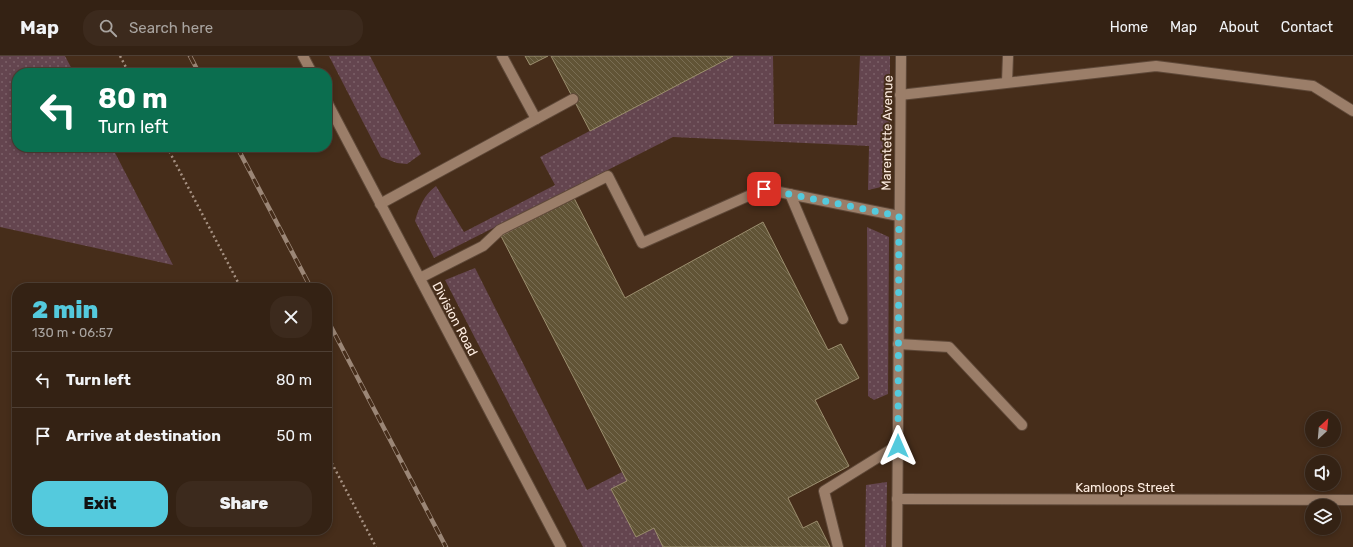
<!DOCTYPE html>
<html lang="en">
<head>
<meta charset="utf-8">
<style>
  :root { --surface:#342214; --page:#3c2a1d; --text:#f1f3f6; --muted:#a9a4a0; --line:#4e3f34; --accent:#54cadd }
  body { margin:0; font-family:Rubik,sans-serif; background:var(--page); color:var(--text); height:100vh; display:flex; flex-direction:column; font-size:15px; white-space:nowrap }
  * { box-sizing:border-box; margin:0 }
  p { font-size:13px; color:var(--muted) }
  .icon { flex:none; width:22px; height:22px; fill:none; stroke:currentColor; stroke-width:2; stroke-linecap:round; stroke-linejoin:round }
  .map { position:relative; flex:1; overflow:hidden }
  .sheet { position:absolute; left:12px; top:227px; width:320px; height:252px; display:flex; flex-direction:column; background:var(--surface); border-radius:16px; box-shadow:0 2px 6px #0003,0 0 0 1px var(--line) }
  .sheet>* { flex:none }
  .guide { position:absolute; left:12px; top:12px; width:320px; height:84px; border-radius:16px; box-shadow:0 2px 6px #0003,0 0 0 1px var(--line); background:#0b6e4f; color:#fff; overflow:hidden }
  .needle { width:26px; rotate:26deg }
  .buttons { position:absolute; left:1305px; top:355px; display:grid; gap:8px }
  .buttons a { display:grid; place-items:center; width:36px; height:36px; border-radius:50%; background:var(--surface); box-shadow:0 2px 6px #0003,0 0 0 1px var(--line); font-size:20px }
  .pin { position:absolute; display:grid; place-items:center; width:34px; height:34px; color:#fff; margin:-17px; border-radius:8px; box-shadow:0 2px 6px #0006 }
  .me { position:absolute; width:44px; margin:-22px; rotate:0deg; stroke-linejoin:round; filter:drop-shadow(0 0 3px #0008) }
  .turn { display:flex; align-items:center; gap:14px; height:84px; padding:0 20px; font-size:18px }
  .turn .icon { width:52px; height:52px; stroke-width:2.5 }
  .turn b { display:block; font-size:28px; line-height:34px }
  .round { display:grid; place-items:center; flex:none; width:42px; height:42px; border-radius:16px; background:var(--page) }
  .overview { display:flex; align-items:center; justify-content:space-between; height:68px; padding:0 20px }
  h1 { font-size:24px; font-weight:800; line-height:30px; color:var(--accent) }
  .primary-button { display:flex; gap:8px; margin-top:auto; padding:8px 20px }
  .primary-button a { flex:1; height:46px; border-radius:16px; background:var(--accent); color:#111; font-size:16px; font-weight:800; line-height:46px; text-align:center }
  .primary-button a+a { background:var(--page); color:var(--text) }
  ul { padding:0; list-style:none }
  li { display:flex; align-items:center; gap:12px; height:56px; padding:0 20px; border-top:1px solid var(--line) }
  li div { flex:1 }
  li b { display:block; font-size:15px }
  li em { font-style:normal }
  header { display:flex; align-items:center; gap:24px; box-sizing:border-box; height:56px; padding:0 20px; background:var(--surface); border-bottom:1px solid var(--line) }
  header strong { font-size:19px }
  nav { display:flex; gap:22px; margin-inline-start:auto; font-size:14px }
  .search { width:280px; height:36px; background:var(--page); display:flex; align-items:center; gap:10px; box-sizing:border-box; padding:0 14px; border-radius:16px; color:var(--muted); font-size:15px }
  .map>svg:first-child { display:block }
</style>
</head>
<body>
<header>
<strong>Map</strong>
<div class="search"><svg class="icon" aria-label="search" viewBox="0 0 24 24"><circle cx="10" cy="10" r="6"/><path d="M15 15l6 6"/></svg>Search here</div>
<nav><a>Home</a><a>Map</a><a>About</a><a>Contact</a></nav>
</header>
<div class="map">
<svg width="1353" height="491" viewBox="0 0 1353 491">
  <defs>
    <pattern id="grass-dots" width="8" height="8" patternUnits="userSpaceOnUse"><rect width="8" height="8" fill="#64454f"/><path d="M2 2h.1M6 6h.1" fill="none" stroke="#7b6068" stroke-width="1.8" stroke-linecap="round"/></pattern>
    <pattern id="building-back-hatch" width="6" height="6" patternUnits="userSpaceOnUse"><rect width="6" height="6" fill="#615436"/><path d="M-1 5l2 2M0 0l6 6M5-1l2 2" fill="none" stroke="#796d53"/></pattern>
  </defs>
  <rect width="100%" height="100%" fill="#462d1a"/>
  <g fill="url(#grass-dots)">
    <polygon points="0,0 65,0 74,17 17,17 17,91 112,91 173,209 0,171"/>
    <polygon points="329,0 370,0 421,98 407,108 397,107 381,101"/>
    <path d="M733,0H773L774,68L857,69L860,0H890V129L868,134L869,90L673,81L434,202L415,165C419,151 424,139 436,130L464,176L555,129L540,101Z"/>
    <polygon points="867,171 889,181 888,338 874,344 868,340"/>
    <polygon points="475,212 587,434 622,416 627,425 611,433 636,481 654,472 663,491 583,491 445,224"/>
    <polygon points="887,426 886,491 865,491 866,429"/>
  </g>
  <g fill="url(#building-back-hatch)" stroke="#9c8f6f">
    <polygon points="525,0 548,0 530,9"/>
    <polygon points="551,0 733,0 590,75"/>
    <polygon points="574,142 625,242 763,166 828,294 841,288 859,322 815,344 849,410 788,442 803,472 817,465 830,491 663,491 654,472 636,481 611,433 627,425 501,180"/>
  </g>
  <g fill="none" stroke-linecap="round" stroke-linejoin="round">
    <g stroke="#5f4939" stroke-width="12">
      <g id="lane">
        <polyline points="502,0 536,63"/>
        <polyline points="1007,26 1008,0"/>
        <polyline points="900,39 1156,10 1313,30 1353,55"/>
        <polyline points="790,138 843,263"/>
        <polyline points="380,148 573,43"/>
        <polyline points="420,222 483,190 500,174 608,120 642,187 764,133 899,160"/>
        <polyline points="898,288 949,291 1022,369"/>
        <polyline points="838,491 824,435 898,389"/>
      </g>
    </g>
    <g stroke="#5f4939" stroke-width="12">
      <polyline id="street" points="897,443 1353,444"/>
    </g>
    <g stroke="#5f4939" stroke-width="12">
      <g id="secondary">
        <polyline points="303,0 312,17"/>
        <polyline points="327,46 561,491"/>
        <polyline points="897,491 901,0"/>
      </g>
    </g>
    <g stroke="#a69182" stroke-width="2.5" stroke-dasharray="2 3" stroke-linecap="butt">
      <polyline points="120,0 129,17"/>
      <polyline points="167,91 241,232"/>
      <polyline points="327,398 376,491"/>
    </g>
    <use href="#lane" stroke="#9b7e69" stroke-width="10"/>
    <use href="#street" stroke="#9b7e69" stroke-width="10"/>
    <use href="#secondary" stroke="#9b7e69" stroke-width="10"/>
    <g stroke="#9b8676" stroke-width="4.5">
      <g id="rail">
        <polyline points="190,0 199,17"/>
        <polyline points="237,91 311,232"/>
        <polyline points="327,263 446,491"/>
      </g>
    </g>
    <use href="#rail" stroke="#462d1a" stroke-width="3" stroke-dasharray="9" stroke-linecap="butt"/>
  </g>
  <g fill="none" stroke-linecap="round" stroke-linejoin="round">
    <polyline stroke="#54cadd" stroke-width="7" stroke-dasharray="0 12.6" points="764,133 899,160 898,390"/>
  </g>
  <g text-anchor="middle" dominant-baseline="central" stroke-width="4" stroke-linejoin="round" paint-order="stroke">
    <g font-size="13" fill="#ffeee2" stroke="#462d1a">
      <text transform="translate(887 77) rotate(-89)">Marentette Avenue</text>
      <text transform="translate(455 263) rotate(62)">Division Road</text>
      <text x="1125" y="431">Kamloops Street</text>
    </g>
  </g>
</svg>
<div class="buttons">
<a><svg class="needle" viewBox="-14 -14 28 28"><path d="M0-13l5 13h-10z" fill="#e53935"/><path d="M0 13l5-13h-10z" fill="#a9a4a0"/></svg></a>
<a><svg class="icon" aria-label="sound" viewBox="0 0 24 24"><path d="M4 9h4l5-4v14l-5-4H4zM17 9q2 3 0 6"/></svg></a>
<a><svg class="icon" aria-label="layers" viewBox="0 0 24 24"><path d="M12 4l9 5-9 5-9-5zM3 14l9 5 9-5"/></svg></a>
</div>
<div class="pin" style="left:764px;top:133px;background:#d93025"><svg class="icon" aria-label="arrive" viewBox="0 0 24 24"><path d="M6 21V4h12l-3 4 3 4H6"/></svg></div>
<svg class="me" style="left:898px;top:390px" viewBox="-20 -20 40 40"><path d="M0-17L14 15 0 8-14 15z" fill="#54cadd" stroke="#fff" stroke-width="4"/></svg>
<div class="guide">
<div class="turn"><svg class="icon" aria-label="left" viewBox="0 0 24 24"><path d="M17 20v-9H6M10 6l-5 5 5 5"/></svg><div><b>80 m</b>Turn left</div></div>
</div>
<section class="sheet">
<div class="overview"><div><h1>2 min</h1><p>130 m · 06:57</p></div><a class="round"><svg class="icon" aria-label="close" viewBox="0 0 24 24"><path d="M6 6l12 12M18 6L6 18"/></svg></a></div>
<ul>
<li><svg class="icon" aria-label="left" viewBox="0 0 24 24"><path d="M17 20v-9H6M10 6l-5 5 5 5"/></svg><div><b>Turn left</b></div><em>80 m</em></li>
<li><svg class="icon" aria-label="arrive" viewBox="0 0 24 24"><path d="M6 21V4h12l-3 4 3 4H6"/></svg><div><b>Arrive at destination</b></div><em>50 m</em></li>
</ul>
<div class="primary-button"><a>Exit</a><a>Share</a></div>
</section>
</div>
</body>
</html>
